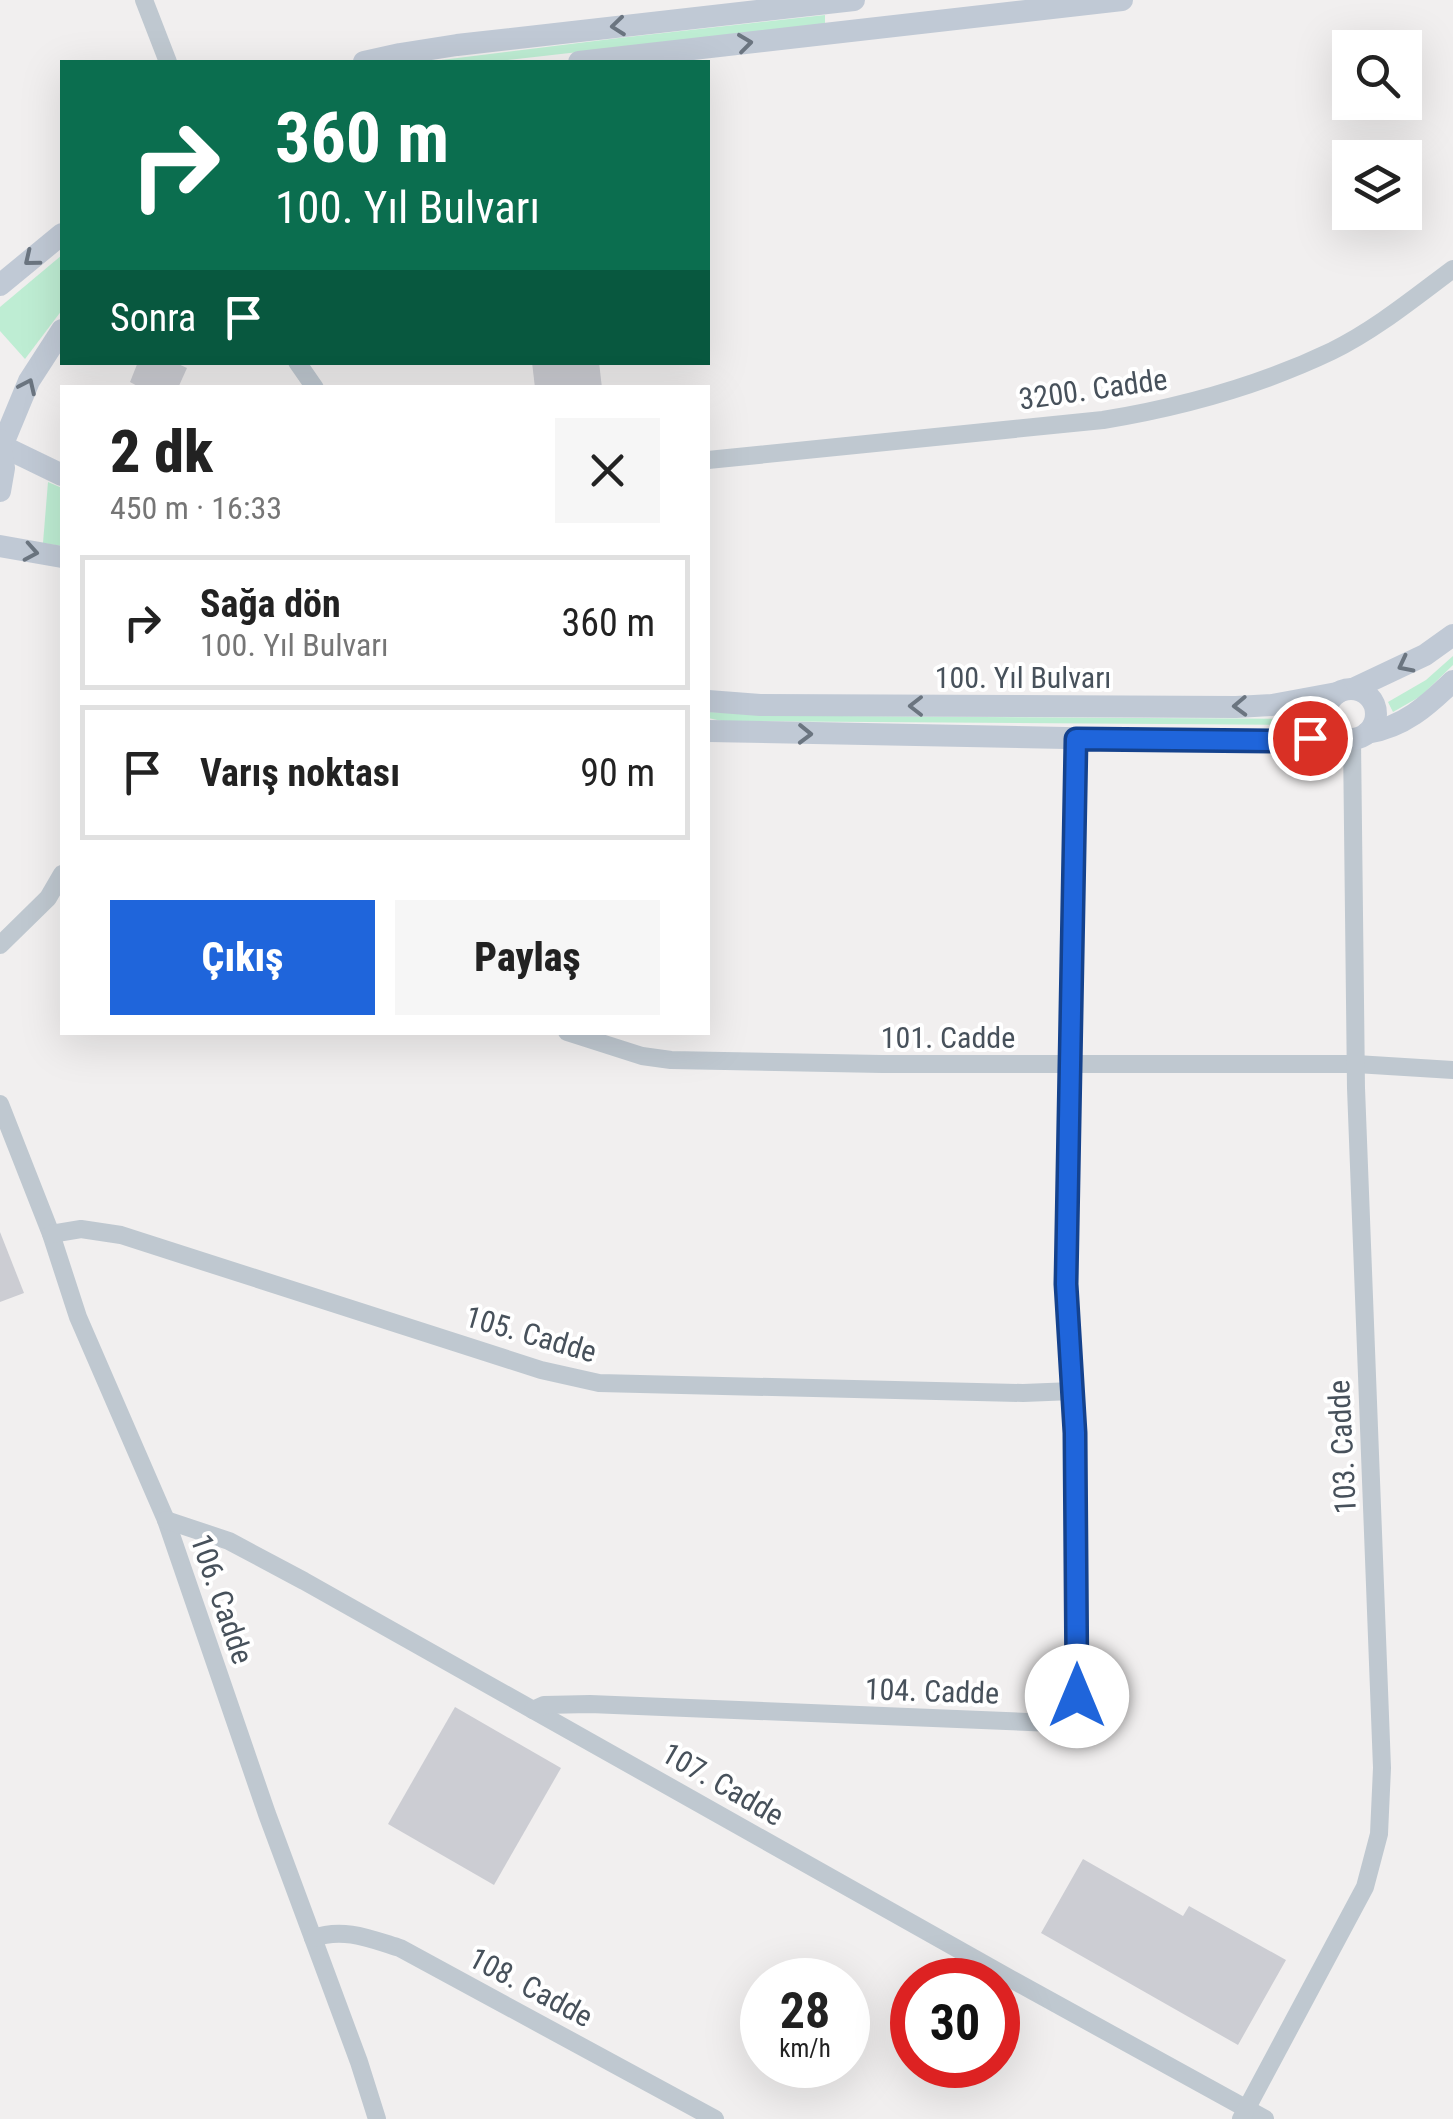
<!DOCTYPE html>
<html lang="tr">
<head>
<meta charset="utf-8">
<style>
  :root { --surface:#fff; --page:#f6f6f6; --text:#222; --muted:#767676; --line:#e0e0e0; --accent:#1f65db }
  body { margin:0; font-family:"Roboto Condensed",sans-serif; background:var(--page); color:var(--text); height:100vh; display:flex; flex-direction:column; font-size:38px; white-space:nowrap }
  * { box-sizing:border-box; margin:0 }
  p { font-size:32px; color:var(--muted) }
  .icon { flex:none; width:55px; height:55px; fill:none; stroke:currentColor; stroke-width:2; stroke-linecap:round; stroke-linejoin:round }
  .map { position:relative; flex:1; overflow:hidden }
  .panel { position:absolute; left:60px; top:385px; width:650px; height:650px; display:flex; flex-direction:column; background:var(--surface); border-radius:0px; box-shadow:0 10px 40px #0002 }
  .panel>* { flex:none }
  .top-card { position:absolute; left:60px; top:60px; width:650px; height:305px; border-radius:0px; box-shadow:0 10px 40px #0002; background:#0b6e4f; color:#fff; overflow:hidden }
  .buttons { position:absolute; left:1332px; top:30px; display:grid; gap:20px }
  .buttons a { display:grid; place-items:center; width:90px; height:90px; border-radius:0px; background:var(--surface); box-shadow:0 10px 40px #0002; font-size:50px }
  .speed { position:absolute; left:740px; top:1958px; display:flex; gap:20px; font-size:50px; font-weight:700; text-align:center }
  .speed>* { display:grid; place-content:center; width:130px; height:130px; border-radius:50%; background:var(--surface); box-shadow:0 10px 40px #0002; line-height:1 }
  .speed small { font-size:25px; font-weight:400 }
  .speed .limit { border:15px solid #d22; background:#fff; color:#111 }
  .pin { position:absolute; display:grid; place-items:center; width:85px; height:85px; color:#fff; margin:-42px; border:5px solid #fff; border-radius:50%; box-shadow:0 2px 10px #0007 }
  .me { position:absolute; width:110px; margin:-55px; rotate:0deg; stroke-linejoin:round; filter:drop-shadow(0 0 8px #0008) }
  .turn { display:flex; align-items:center; gap:35px; height:210px; padding:0 50px; font-size:45px }
  .turn .icon { width:130px; height:130px; stroke-width:2.5 }
  .turn b { display:block; font-size:70px; line-height:85px }
  .then { display:flex; align-items:center; height:95px; padding:0 50px; background:#0003; gap:20px; font-size:38px }
  .round { display:grid; place-items:center; flex:none; width:105px; height:105px; border-radius:0px; background:var(--page) }
  .head { display:flex; align-items:center; justify-content:space-between; height:170px; padding:0 50px }
  h1 { font-size:60px; font-weight:800; line-height:75px }
  .action { display:flex; gap:20px; margin-top:auto; padding:20px 50px }
  .action a { flex:1; height:115px; border-radius:0px; background:var(--accent); color:#fff; font-size:40px; font-weight:800; line-height:115px; text-align:center }
  .action a+a { background:var(--page); color:var(--text) }
  ul { padding:0; list-style:none }
  li { display:flex; align-items:center; gap:30px; height:135px; margin:0 20px 15px; padding:0 30px; border:5px solid var(--line); border-radius:0px }
  li div { flex:1 }
  li b { display:block; font-size:38px }
  li em { font-style:normal }
  .map>svg:first-child { display:block }
</style>
</head>
<body>
<div class="map">
<svg width="1453" height="2119" viewBox="0 0 1453 2119">
  <rect width="100%" height="100%" fill="#f1efef"/>
  <g fill="#beedd3">
    <polygon points="825,15 825,24 490,62 425,62 619,38"/>
    <polygon points="62,255 62,310 25,359 0,331 0,307"/>
    <polygon points="48,482 62,488 62,546 43,543"/>
    <polygon points="1453,656 1453,665 1421,696 1393,712 1388,702 1426,680"/>
    <polygon points="708,712 841,716 1304,719 1304,725 722,721 708,718"/>
  </g>
  <g fill="#cccdd3">
    <polygon points="138,362 174,362 187,368 178,388 141,388 130,382"/>
    <polygon points="532,362 599,362 602,388 535,388"/>
    <polygon points="0,1232 24,1293 0,1302"/>
    <polygon points="455,1707 561,1768 494,1885 388,1824"/>
    <polygon points="1083,1859 1183,1916 1189,1906 1286,1960 1238,2045 1041,1933"/>
  </g>
  <g fill="none" stroke-linecap="round" stroke-linejoin="round">
    <g stroke="#bfc8d0" stroke-width="18">
      <polyline points="144,0 168,62"/>
      <polyline points="297,362 315,388"/>
      <path d="M708,460L1103,420C1182,407 1259,386 1332,351C1375,330 1414,298 1453,269"/>
      <polyline points="0,945 48,898 62,874"/>
      <polyline points="567,1032 642,1056 671,1060 882,1064 1356,1064 1453,1070"/>
      <polyline points="0,1104 51,1234 78,1317 166,1520 267,1814 359,2062 377,2119"/>
      <polyline points="51,1234 81,1229 121,1235 541,1370 599,1383 1023,1393 1073,1391"/>
      <polyline points="166,1520 229,1541 304,1581 1011,1979 1265,2119"/>
      <path d="M533,1710L544,1705L590,1704L1054,1723C1069,1717 1074,1712 1077,1696L1075,1433L1066,1284L1076,739"/>
      <path d="M313,1938C344,1927 371,1939 400,1948L715,2119"/>
      <polyline points="1241,2119 1365,1887 1379,1834 1382,1768 1356,1088 1352,740"/>
    </g>
    <g stroke="#c0c9d5" stroke-width="22">
      <polyline points="364,62 400,54 457,45 854,0"/>
      <polyline points="579,62 1122,0"/>
      <polyline points="0,285 62,234"/>
      <polyline points="62,330 29,381 2,446 62,475"/>
      <polyline points="0,440 4,468 0,491"/>
      <polyline points="0,546 62,557"/>
      <circle cx="1351" cy="714" r="25"/>
      <polyline points="1353,689 1425,655 1453,635"/>
      <polyline points="708,701 760,705 1236,707 1272,705 1337,693"/>
      <polyline points="708,731 1116,739 1283,741 1337,736"/>
      <path d="M1367,733C1404,727 1427,706 1453,681"/>
    </g>
  </g>
  <defs><path id="oneway-chevron" d="M-2-3.5L2.5 0L-2 3.5" fill="none" stroke-width="1.6" stroke-linecap="round" stroke-linejoin="round" transform="scale(2.5)"/></defs>
  <g stroke="#6b7580">
    <use href="#oneway-chevron" transform="translate(618 26) rotate(174)"/>
    <use href="#oneway-chevron" transform="translate(745 43) rotate(-7)"/>
    <use href="#oneway-chevron" transform="translate(31 259) rotate(141)"/>
    <use href="#oneway-chevron" transform="translate(28 386) rotate(-65)"/>
    <use href="#oneway-chevron" transform="translate(31 552) rotate(10)"/>
    <use href="#oneway-chevron" transform="translate(1405 665) rotate(153)"/>
    <use href="#oneway-chevron" transform="translate(916 706) rotate(-180)"/>
    <use href="#oneway-chevron" transform="translate(1240 706) rotate(178)"/>
    <use href="#oneway-chevron" transform="translate(805 734) rotate(1)"/>
  </g>
  <g fill="none" stroke-linecap="round" stroke-linejoin="round">
    <g stroke="#14428e" stroke-width="25">
      <polyline id="route" points="1077,1696 1075,1433 1066,1284 1076,739 1284,741 1310,738"/>
    </g>
    <use href="#route" stroke="#1f65db" stroke-width="18"/>
  </g>
  <g text-anchor="middle" dominant-baseline="central" stroke-width="8" stroke-linejoin="round" paint-order="stroke">
    <g font-size="30" fill="#47515b" stroke="#fff">
      <text transform="translate(1093 389) rotate(-8)">3200. Cadde</text>
      <text x="1023" y="677">100. Yıl Bulvarı</text>
      <text x="948" y="1037">101. Cadde</text>
      <text transform="translate(531 1334) rotate(16)">105. Cadde</text>
      <text transform="translate(1342 1447) rotate(-93)">103. Cadde</text>
      <text transform="translate(222 1599) rotate(71)">106. Cadde</text>
      <text transform="translate(932 1691) rotate(2)">104. Cadde</text>
      <text transform="translate(723 1784) rotate(30)">107. Cadde</text>
      <text transform="translate(531 1987) rotate(28)">108. Cadde</text>
    </g>
  </g>
</svg>
<div class="buttons">
<a><svg class="icon" aria-label="search" viewBox="0 0 24 24"><circle cx="10" cy="10" r="6"/><path d="M15 15l6 6"/></svg></a>
<a><svg class="icon" aria-label="layers" viewBox="0 0 24 24"><path d="M12 4l9 5-9 5-9-5zM3 14l9 5 9-5"/></svg></a>
</div>
<div class="speed"><div>28<small>km/h</small></div><div class="limit">30</div></div>
<div class="pin" style="left:1310px;top:738px;background:#d93025"><svg class="icon" aria-label="arrive" viewBox="0 0 24 24"><path d="M6 21V4h12l-3 4 3 4H6"/></svg></div>
<svg class="me" style="left:1077px;top:1696px" viewBox="-20 -20 40 40"><circle r="19" fill="#fff"/><path d="M0-13L10 11 0 6-10 11z" fill="#1f65db"/></svg>
<div class="top-card">
<div class="turn"><svg class="icon" aria-label="right" viewBox="0 0 24 24"><path d="M7 20v-9h11M14 6l5 5-5 5"/></svg><div><b>360 m</b>100. Yıl Bulvarı</div></div>
<div class="then">Sonra<svg class="icon" aria-label="arrive" viewBox="0 0 24 24"><path d="M6 21V4h12l-3 4 3 4H6"/></svg></div>
</div>
<section class="panel">
<div class="head"><div><h1>2 dk</h1><p>450 m · 16:33</p></div><a class="round"><svg class="icon" aria-label="close" viewBox="0 0 24 24"><path d="M6 6l12 12M18 6L6 18"/></svg></a></div>
<ul>
<li><svg class="icon" aria-label="right" viewBox="0 0 24 24"><path d="M7 20v-9h11M14 6l5 5-5 5"/></svg><div><b>Sağa dön</b><p>100. Yıl Bulvarı</p></div><em>360 m</em></li>
<li><svg class="icon" aria-label="arrive" viewBox="0 0 24 24"><path d="M6 21V4h12l-3 4 3 4H6"/></svg><div><b>Varış noktası</b></div><em>90 m</em></li>
</ul>
<div class="action"><a>Çıkış</a><a>Paylaş</a></div>
</section>
</div>
</body>
</html>
